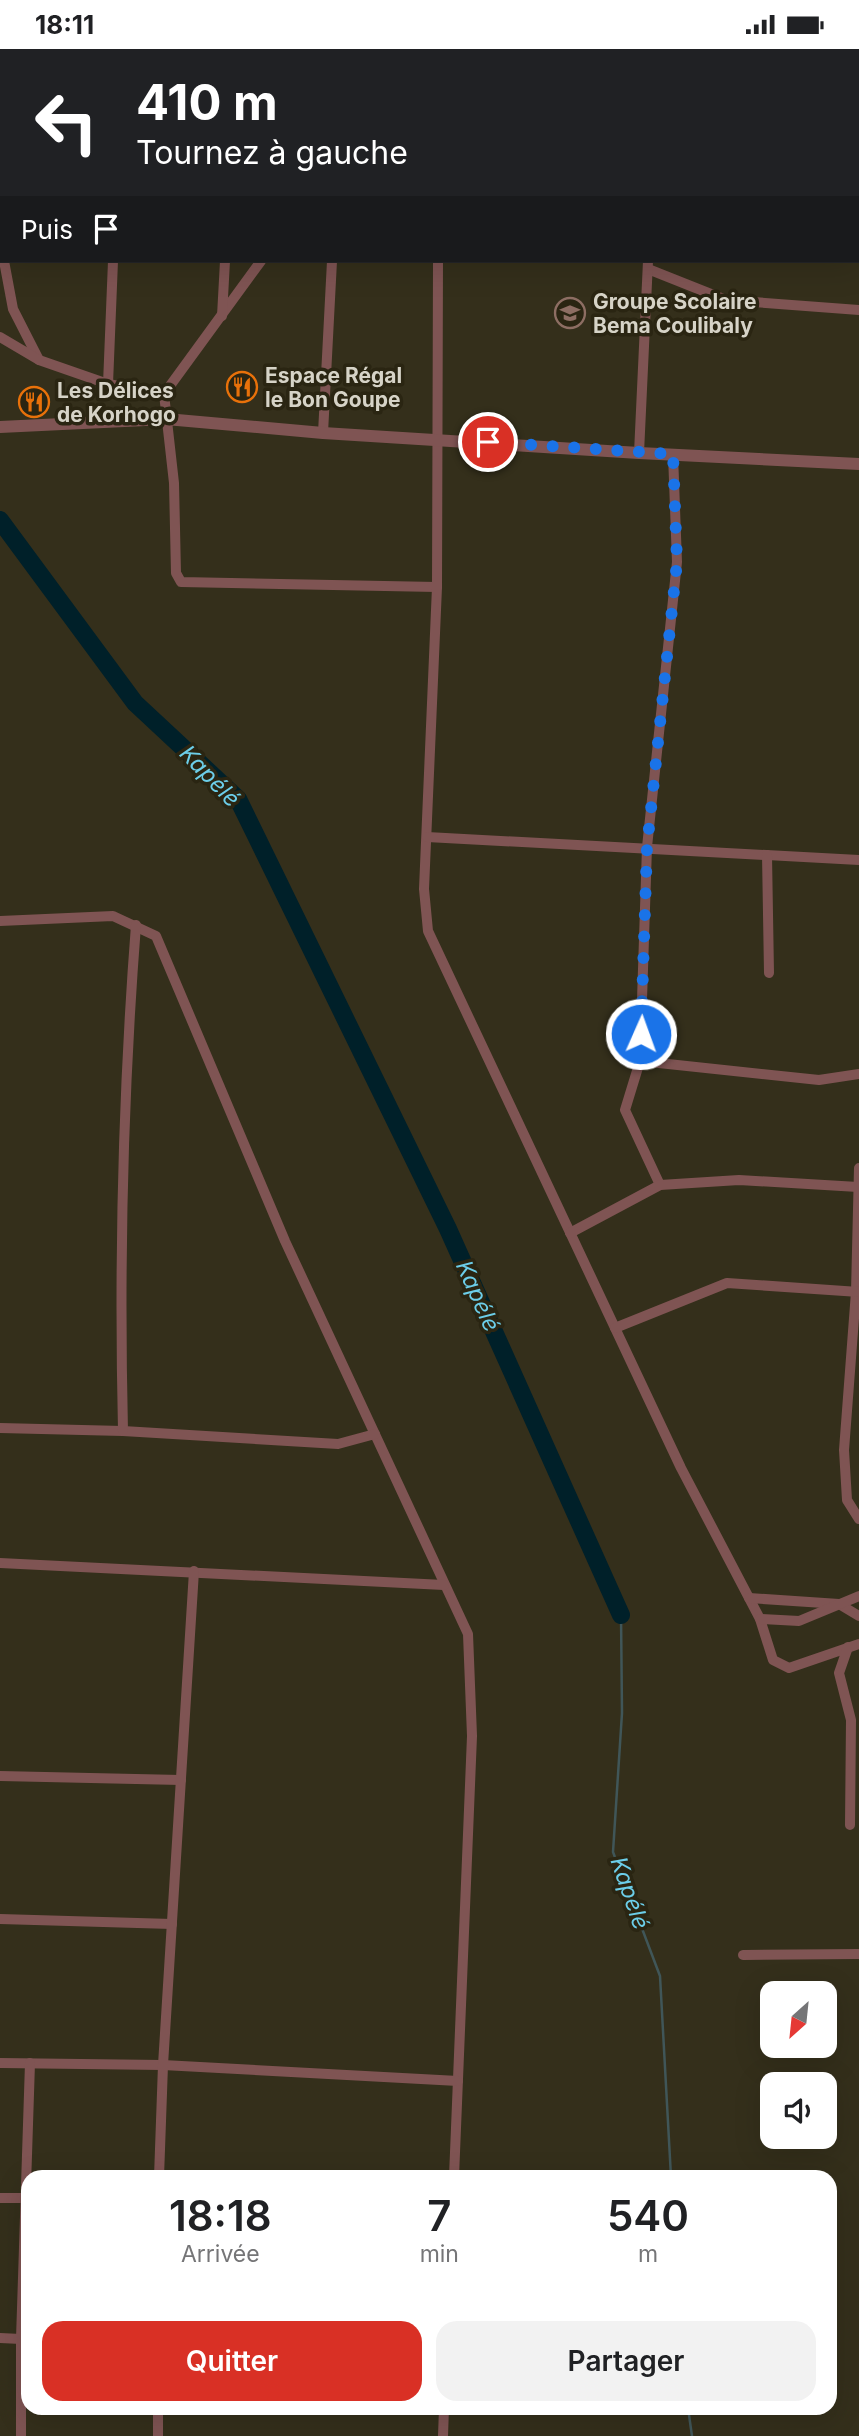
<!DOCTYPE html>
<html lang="fr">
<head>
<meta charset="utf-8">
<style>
  :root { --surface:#fff; --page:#f2f2f2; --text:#202124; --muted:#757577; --accent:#d93025 }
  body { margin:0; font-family:Inter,sans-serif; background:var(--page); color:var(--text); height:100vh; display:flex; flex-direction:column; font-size:26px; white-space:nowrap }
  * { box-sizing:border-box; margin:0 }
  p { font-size:23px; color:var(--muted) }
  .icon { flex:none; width:38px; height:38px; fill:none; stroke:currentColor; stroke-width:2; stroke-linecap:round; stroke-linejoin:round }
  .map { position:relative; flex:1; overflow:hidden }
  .drawer { position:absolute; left:21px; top:2121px; width:816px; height:245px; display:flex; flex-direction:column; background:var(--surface); border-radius:21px; box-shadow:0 7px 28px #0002 }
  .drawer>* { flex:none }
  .guide { position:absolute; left:0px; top:0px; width:859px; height:214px; box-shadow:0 7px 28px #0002; background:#202124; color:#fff; overflow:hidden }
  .needle { width:46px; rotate:207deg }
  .buttons { position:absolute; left:760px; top:1932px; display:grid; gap:14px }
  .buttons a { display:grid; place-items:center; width:77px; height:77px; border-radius:14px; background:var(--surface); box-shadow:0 7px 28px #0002; font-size:35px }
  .pin { position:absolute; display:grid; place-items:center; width:60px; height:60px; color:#fff; margin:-30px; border:4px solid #fff; border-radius:50%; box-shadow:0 2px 7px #0007 }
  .me { position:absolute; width:77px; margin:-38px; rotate:2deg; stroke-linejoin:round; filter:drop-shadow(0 0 5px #0008) }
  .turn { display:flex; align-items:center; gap:24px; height:147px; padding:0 21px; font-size:32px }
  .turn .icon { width:91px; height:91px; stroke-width:2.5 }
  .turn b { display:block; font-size:49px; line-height:60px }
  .then { display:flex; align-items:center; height:66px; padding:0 21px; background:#0003; gap:14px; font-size:26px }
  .eta { display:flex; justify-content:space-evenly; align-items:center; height:119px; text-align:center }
  .eta b { font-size:42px; font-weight:600; line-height:49px }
  .primary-button { display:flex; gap:14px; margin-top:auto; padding:14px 21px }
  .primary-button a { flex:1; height:80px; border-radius:21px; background:var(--accent); color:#fff; font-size:28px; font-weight:600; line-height:80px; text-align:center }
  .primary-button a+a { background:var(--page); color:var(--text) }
  .status { display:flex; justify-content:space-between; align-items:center; height:49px; padding:0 35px; background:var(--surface); direction:ltr }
  .status svg { height:19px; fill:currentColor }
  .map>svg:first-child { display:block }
</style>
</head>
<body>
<div class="status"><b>18:11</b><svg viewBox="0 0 49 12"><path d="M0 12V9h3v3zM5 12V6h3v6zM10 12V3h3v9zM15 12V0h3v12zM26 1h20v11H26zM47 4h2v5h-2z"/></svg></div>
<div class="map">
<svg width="859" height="2387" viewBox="0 0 859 2387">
  <rect width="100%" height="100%" fill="#342f1b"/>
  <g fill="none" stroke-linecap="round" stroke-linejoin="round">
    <g stroke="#405658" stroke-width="2.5">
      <polyline points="621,1566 622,1664 613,1803 660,1927 671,2128"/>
      <polyline points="688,2359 692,2387"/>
    </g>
    <polyline stroke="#002029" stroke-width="18" points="0,471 135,654 238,750 448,1180 621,1566"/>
    <g stroke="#7f5453" stroke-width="10">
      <polyline points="334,0 334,2"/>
      <polyline points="18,2 19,0"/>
      <polyline points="122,2 122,0"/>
      <polyline points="233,2 233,0"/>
      <polyline points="411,2 412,0"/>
      <polyline points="447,2 448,0"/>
      <polyline points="0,130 2,131"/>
      <polyline points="0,188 2,198"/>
      <polyline points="4,212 13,260 39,311"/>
      <polyline points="261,212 164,345 174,434 176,524 181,533 437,538"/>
      <polyline points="438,212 437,538 424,840 428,882 681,1419 760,1570 773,1611 789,1619 859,1595"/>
      <polyline points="648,220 726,251 859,261"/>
      <polyline points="222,267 225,212"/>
      <polyline points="0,288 39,311 108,335 164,345"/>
      <polyline points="108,335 113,212"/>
      <polyline points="323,384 332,212"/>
      <polyline points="639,404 648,212"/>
      <polyline points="427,788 859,811"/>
      <polyline points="767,806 769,924"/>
      <polyline points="0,872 113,867 156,887 285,1192 468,1585 472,1687 454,2128"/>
      <polyline points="640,1012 819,1031 859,1025"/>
      <polyline points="859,1119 856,1243 844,1401 847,1451 859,1470"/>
      <polyline points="660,1136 625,1061 640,1012 647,798 677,513 673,405"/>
      <polyline points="570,1184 660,1136 739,1131 858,1138"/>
      <polyline points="615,1279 727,1234 859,1243"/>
      <polyline points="0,1379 123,1382 338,1395 375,1385"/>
      <path d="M123,1382C119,1214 123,1044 136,876"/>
      <polyline points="0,1514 444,1536"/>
      <polyline points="749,1549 839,1555 859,1567"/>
      <polyline points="760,1570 799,1572 859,1547"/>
      <polyline points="848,1598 839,1624 851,1671 850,1776"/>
      <polyline points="0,1727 181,1731"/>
      <polyline points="0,1870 172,1875"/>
      <polyline points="743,1906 859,1905"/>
      <polyline points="0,2014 163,2016 458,2032"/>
      <polyline points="159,2128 163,2016 194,1522"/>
      <polyline points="0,2149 27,2149"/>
      <polyline points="0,2289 21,2290"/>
      <polyline points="158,2359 158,2387"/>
      <polyline points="21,2387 21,2290 30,2014"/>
      <polyline points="443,2387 444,2359"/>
    </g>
    <polyline stroke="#7f5453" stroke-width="12" points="0,378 166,370 323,384 639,404 859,415"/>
  </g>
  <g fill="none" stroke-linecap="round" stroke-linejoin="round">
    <polyline stroke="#1a73e8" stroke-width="12" stroke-dasharray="0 21.6" points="488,393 673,405 677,513 647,798 641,985"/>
  </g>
  <defs>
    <g id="school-ring" transform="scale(1.575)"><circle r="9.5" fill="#2a2512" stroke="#8d6e63" stroke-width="1.5"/><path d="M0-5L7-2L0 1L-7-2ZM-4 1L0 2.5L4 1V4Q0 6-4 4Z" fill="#8d6e63"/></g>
    <g id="restaurant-ring" transform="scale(1.575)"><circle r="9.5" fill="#2a2512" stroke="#e8710a" stroke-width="1.5"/><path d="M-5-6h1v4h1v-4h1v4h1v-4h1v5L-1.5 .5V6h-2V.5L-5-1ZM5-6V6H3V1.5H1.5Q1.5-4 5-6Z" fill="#e8710a"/></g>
  </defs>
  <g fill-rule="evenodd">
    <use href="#school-ring" x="570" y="264"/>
    <use href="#restaurant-ring" x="242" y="338"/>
    <use href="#restaurant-ring" x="34" y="353"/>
  </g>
  <g text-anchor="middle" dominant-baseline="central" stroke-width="7" stroke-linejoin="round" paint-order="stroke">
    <g font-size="21" font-weight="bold" fill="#d6d3c7" stroke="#2a2512" text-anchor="start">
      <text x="593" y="252">Groupe Scolaire<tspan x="593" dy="24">Bema Coulibaly</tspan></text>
      <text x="265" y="326">Espace Régal<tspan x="265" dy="24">le Bon Goupe</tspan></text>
      <text x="57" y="341">Les Délices<tspan x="57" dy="24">de Korhogo</tspan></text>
    </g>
    <g font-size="23" font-style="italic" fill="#6ccee9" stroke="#2a2512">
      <text transform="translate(210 727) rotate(46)">Kapélé</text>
      <text transform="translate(478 1247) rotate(66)">Kapélé</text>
      <text transform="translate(630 1844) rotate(71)">Kapélé</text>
    </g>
  </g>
</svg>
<div class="buttons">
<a><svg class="needle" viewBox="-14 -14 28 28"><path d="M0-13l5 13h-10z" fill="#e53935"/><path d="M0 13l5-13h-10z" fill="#757577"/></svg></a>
<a><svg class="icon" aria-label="sound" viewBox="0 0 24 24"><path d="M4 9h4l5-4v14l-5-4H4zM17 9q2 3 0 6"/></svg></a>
</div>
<div class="pin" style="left:488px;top:393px;background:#d93025"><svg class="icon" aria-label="arrive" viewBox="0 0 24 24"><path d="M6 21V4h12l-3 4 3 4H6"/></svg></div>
<svg class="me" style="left:641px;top:985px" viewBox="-20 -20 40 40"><circle r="17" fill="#1a73e8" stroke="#fff" stroke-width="3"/><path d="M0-11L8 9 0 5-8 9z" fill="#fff"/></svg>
<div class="guide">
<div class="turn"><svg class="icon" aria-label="left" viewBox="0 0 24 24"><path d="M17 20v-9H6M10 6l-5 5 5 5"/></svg><div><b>410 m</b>Tournez à gauche</div></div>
<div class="then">Puis<svg class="icon" aria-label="arrive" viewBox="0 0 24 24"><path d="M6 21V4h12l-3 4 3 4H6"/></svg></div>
</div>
<section class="drawer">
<div class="eta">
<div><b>18:18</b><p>Arrivée</p></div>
<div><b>7</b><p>min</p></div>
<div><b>540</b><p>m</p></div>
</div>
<div class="primary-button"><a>Quitter</a><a>Partager</a></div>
</section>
</div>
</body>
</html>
